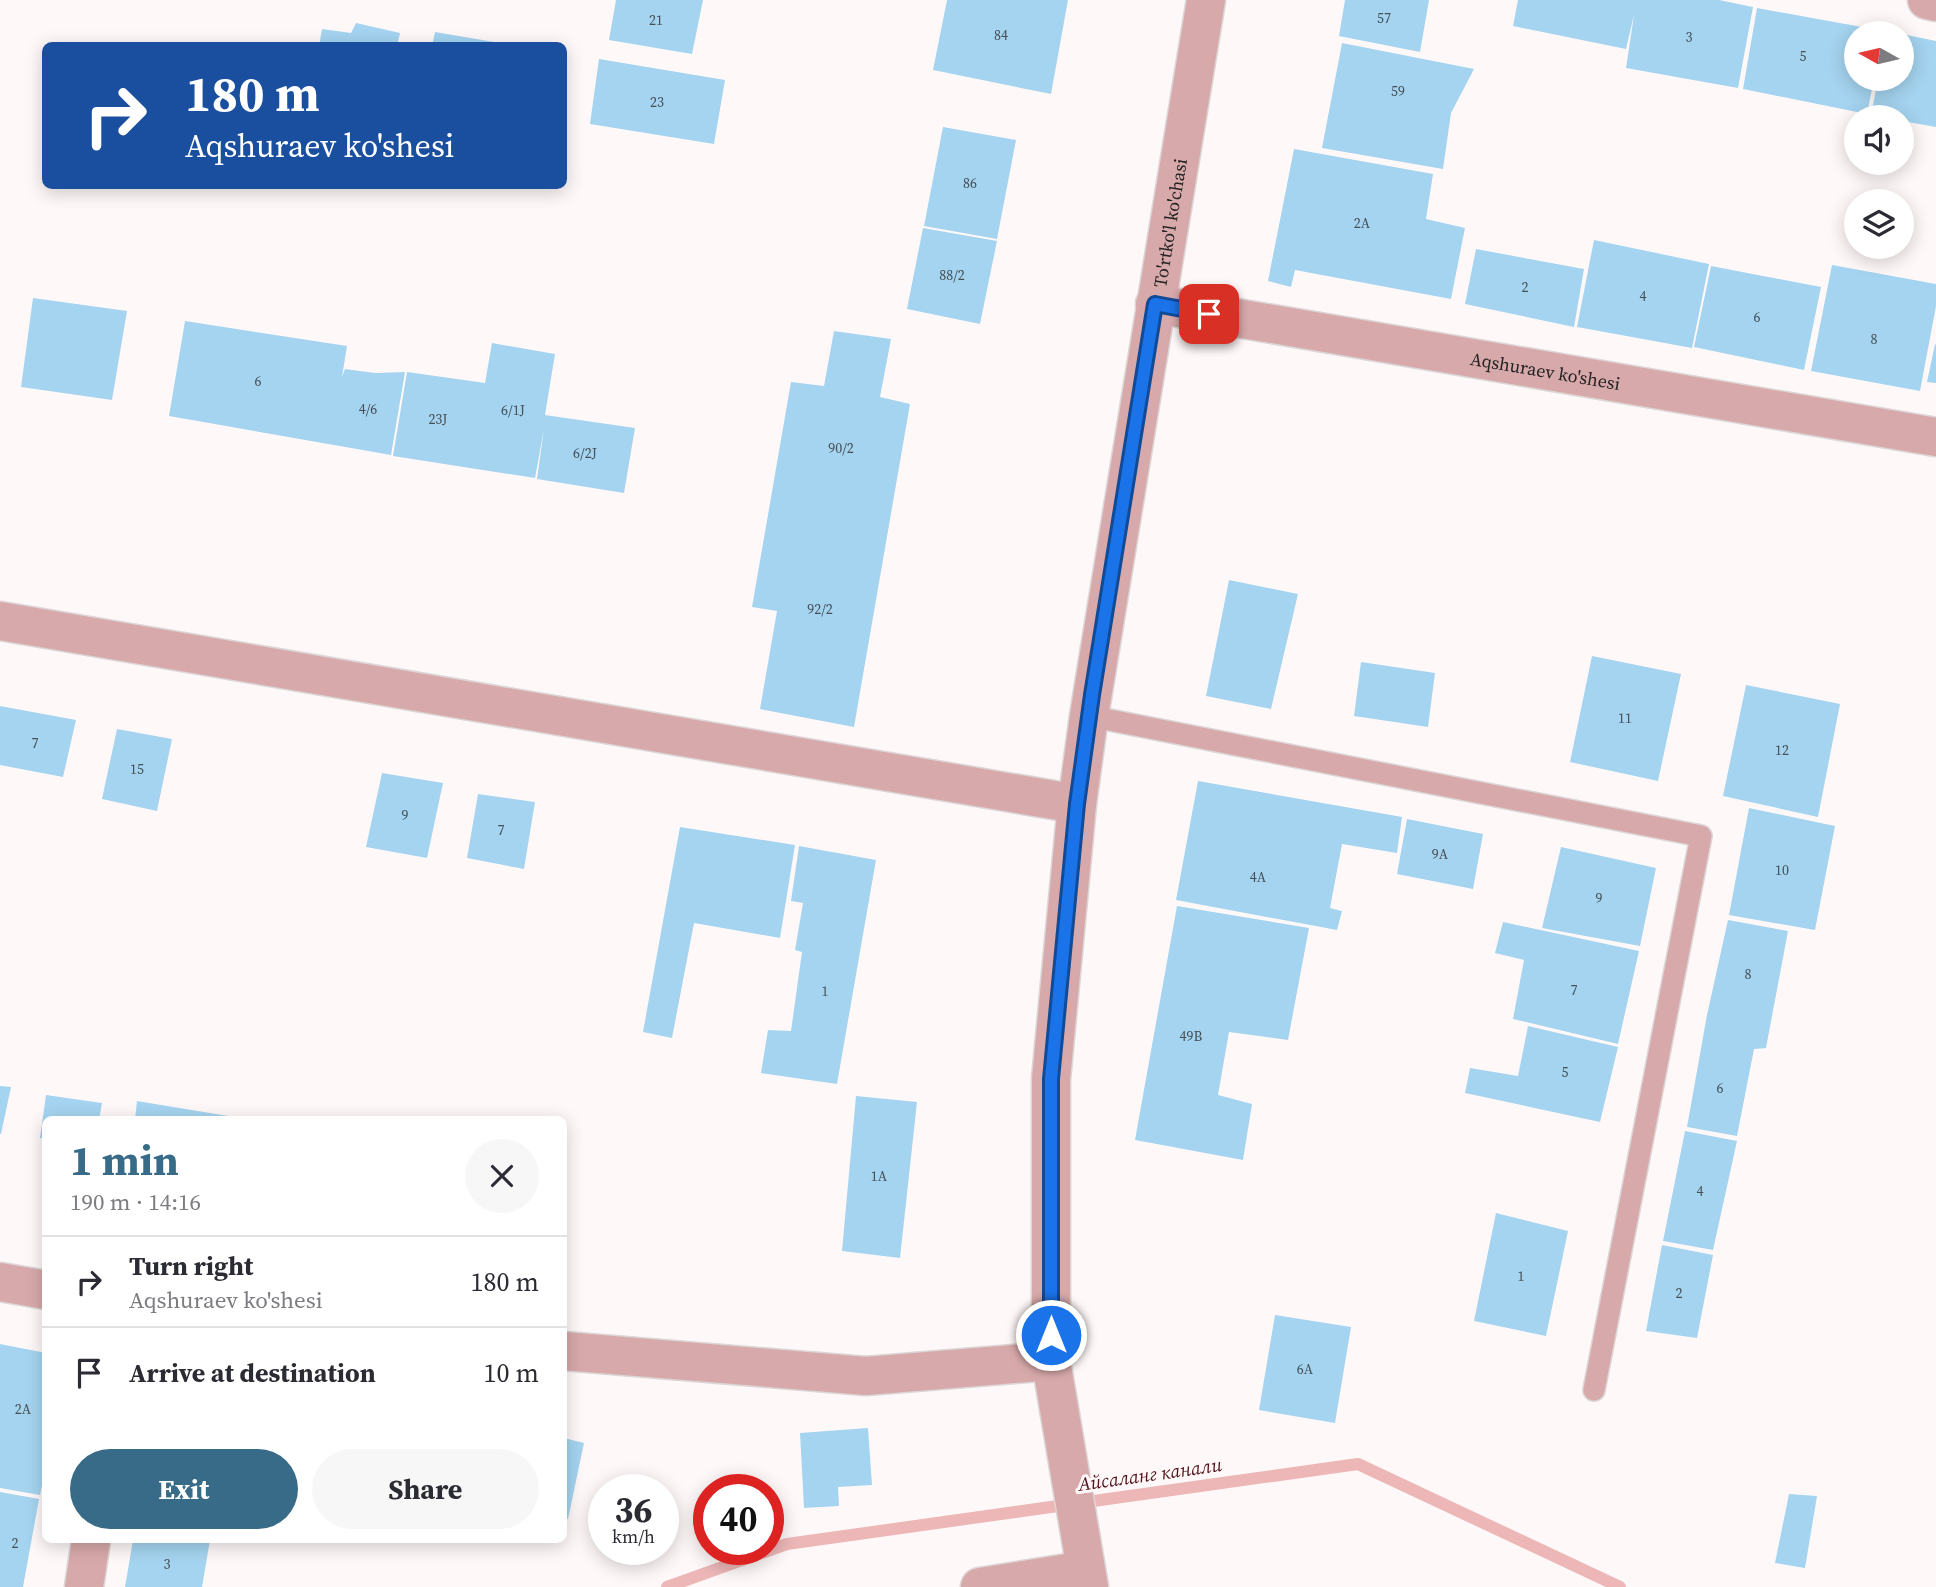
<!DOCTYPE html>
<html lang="en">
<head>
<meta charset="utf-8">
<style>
  :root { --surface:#fff; --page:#f7f7f7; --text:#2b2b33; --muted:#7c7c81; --line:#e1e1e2; --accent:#376b87 }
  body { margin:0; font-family:"Source Serif 4",serif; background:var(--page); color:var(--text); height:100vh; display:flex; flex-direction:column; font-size:26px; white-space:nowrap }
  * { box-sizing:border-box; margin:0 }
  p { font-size:23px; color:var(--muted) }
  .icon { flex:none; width:38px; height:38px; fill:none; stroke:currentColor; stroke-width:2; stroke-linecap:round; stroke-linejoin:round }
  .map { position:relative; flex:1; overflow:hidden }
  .drawer { position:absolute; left:42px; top:1116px; width:525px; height:427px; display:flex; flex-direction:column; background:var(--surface); border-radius:10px; box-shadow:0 4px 18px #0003 }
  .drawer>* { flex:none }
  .top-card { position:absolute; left:42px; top:42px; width:525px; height:147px; border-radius:10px; box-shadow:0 4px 18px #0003; background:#1a4fa0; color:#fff; overflow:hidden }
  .needle { width:46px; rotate:278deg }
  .controls { position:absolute; left:1844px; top:21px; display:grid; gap:14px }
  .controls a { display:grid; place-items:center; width:70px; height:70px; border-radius:50%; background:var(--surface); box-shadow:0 4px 18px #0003; font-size:35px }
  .speed { position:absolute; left:588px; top:1474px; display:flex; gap:14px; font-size:35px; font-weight:700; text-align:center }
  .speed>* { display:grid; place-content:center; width:91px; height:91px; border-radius:50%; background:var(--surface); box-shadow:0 4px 18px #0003; line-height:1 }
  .speed small { font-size:18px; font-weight:400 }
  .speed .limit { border:10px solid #d22; background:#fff; color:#111 }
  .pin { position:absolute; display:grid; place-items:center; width:60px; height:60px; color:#fff; margin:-30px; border-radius:14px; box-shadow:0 4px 10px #0006 }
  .me { position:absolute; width:77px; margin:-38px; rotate:0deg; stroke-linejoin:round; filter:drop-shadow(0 0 5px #0008) }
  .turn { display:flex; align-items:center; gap:24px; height:147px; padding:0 28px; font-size:32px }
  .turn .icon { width:91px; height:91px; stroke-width:2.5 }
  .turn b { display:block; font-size:49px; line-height:60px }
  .round { display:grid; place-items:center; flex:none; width:74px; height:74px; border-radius:37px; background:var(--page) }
  .headline { display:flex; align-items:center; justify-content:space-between; height:119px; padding:0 28px }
  h1 { font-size:42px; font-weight:700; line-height:52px; color:var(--accent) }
  .cta { display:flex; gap:14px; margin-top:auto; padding:14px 28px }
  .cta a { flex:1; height:80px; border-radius:42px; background:var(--accent); color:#fff; font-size:28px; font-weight:700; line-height:80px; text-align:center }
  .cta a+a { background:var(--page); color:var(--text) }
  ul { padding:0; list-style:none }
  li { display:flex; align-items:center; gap:21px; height:91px; padding:0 28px; border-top:2px solid var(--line) }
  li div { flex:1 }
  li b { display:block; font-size:26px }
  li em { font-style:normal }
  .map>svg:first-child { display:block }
</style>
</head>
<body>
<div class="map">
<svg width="1936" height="1587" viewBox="0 0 1936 1587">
  <rect width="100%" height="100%" fill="#fff8f8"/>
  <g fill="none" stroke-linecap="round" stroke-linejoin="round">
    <polyline stroke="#edb7b8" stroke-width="12" points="667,1587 787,1544 1358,1464 1620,1587"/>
  </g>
  <g fill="#a5d4f0">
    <polygon points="616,0 703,0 692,54 609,40"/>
    <polygon points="947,0 1068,0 1051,94 933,70"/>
    <polygon points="1345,0 1429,0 1420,52 1339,36"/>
    <polygon points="1518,0 1719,0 1753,7 1738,88 1626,68 1634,15 1626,49 1513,26"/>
    <polygon points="1757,8 1884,31 1883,33 1857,33 1857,79 1874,79 1867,114 1743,89"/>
    <polygon points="356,23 400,33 397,46 319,46 322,29 351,33"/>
    <polygon points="435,32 506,44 505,46 432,46"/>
    <polygon points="1902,34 1936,41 1936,127 1902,121 1902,117 1871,115 1878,79 1902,79"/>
    <polygon points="1342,43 1474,69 1451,113 1443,169 1322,148"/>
    <polygon points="599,59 725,80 714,144 590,124"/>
    <polygon points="943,127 1016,140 997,239 924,226"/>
    <polygon points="1294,149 1433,174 1426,219 1465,228 1451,299 1295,270 1291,287 1268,281"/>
    <polygon points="923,228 997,241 980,324 907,309"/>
    <polygon points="1594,240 1709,264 1692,348 1577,327"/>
    <polygon points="1476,249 1584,269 1574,327 1465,304"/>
    <polygon points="1832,265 1936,284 1936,306 1920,391 1811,371"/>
    <polygon points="1711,266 1821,287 1804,370 1694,347"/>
    <polygon points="33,298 127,311 112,400 21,387"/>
    <polygon points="185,321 347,346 342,377 345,369 375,373 405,372 391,455 169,416"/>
    <polygon points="834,331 891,339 880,397 910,404 854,727 760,709 777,611 752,607 791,382 824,386"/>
    <polygon points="492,343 555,354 545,415 635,428 624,493 537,479 544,429 535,478 393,456 407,372 485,383"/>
    <polygon points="1935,344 1936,345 1936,383 1927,382"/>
    <polygon points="1229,580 1298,594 1271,709 1206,696"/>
    <polygon points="1592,656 1681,674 1658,781 1570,762"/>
    <polygon points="1361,662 1435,673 1428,727 1354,716"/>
    <polygon points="1746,685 1840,704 1818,817 1723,796"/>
    <polygon points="0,706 76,720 63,777 0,765"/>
    <polygon points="117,729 172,739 157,811 102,799"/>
    <polygon points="382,773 443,783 427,858 366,847"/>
    <polygon points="1198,781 1402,817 1397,853 1342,844 1330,908 1342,911 1337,930 1176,900"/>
    <polygon points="478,794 535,802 524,869 467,858"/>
    <polygon points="1749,808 1835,826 1815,930 1729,915"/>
    <polygon points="1407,819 1483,834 1473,889 1397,874"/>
    <polygon points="680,827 795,845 780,938 694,923 672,1038 643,1032"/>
    <polygon points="799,846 876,860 837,1084 761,1073 768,1030 791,1031 802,952 795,950 803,903 791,901"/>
    <polygon points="1561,847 1656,868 1640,946 1542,928"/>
    <polygon points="1177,906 1309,928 1288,1040 1229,1032 1218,1095 1252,1104 1243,1160 1135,1140"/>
    <polygon points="1728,920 1788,931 1766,1048 1754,1049 1737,1136 1687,1127 1707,1015"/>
    <polygon points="1503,922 1639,951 1618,1044 1513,1019 1524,960 1495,953"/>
    <polygon points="1528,1026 1618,1047 1600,1122 1465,1093 1470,1068 1518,1076"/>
    <polygon points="0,1086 11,1087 1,1134 0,1134"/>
    <polygon points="46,1095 102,1103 99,1120 46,1120 46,1139 40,1138"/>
    <polygon points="856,1096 917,1102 900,1258 842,1251"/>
    <polygon points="137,1101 246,1119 246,1120 135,1120"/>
    <polygon points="1685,1131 1737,1141 1713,1250 1663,1241"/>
    <polygon points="1496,1213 1568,1231 1546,1336 1474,1321"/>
    <polygon points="1662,1245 1713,1255 1697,1338 1646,1331"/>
    <polygon points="1275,1315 1351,1327 1335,1423 1259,1410"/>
    <polygon points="0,1344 46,1353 46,1465 40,1495 0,1488"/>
    <polygon points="868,1428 872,1485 838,1487 839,1506 804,1508 800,1433"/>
    <polygon points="564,1438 584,1443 568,1519 564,1518"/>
    <polygon points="0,1492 39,1499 23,1587 0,1587"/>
    <polygon points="1789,1494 1817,1496 1805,1568 1775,1563"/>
    <polygon points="133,1540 210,1540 202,1587 125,1587"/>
  </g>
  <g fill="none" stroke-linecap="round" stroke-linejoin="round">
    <g stroke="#dcd6d6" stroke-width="24">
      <polyline id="service" points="1089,716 1701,836 1594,1390"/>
    </g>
    <g stroke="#dcd6d6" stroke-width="41">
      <g id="minor">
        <polyline points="1927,0 1936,2"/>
        <path id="s1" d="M1155,304L1936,437"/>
        <polyline points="0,621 1077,804"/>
        <polyline points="0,1282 46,1290"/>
        <polyline points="564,1351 866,1376 1051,1361"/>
        <polyline points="84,1587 91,1540"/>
        <polyline points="980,1587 1086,1570"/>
      </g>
    </g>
    <g stroke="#dcd6d6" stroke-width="41">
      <g id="tertiary">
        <path id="s2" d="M1089,1587L1051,1361V1079L1077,804L1089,716L1206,0"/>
      </g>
    </g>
    <use href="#service" stroke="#d8a9aa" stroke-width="21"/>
    <use href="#minor" stroke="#d8a9aa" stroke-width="38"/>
    <use href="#tertiary" stroke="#d8a9aa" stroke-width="38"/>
  </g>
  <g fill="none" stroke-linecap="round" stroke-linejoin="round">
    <g stroke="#114b97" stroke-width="18">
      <polyline id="route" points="1051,1335 1051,1079 1077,804 1092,695 1155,304 1209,314"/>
    </g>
    <use href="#route" stroke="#1a73e8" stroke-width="12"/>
  </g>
  <g text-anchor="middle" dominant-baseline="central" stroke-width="6" stroke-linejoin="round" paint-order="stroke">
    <g font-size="14" fill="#454f56">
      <text x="1384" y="18">57</text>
      <text x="656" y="20">21</text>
      <text x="1001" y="35">84</text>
      <text x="1689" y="37">3</text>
      <text x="1803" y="56">5</text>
      <text x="1398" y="91">59</text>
      <text x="657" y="102">23</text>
      <text x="970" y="183">86</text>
      <text x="1362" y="223">2A</text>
      <text x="952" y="275">88/2</text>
      <text x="1525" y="287">2</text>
      <text x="1643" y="296">4</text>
      <text x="1757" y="317">6</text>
      <text x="1874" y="339">8</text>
      <text x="258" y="381">6</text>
      <text x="368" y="409">4/6</text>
      <text x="513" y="410">6/1J</text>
      <text x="438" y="419">23J</text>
      <text x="841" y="448">90/2</text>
      <text x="585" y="453">6/2J</text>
      <text x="820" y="609">92/2</text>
      <text x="1625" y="718">11</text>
      <text x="35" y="743">7</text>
      <text x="1782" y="750">12</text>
      <text x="137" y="769">15</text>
      <text x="405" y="815">9</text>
      <text x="501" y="830">7</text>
      <text x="1440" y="854">9A</text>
      <text x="1782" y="870">10</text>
      <text x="1258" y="877">4A</text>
      <text x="1599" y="898">9</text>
      <text x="1748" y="974">8</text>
      <text x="1574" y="990">7</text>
      <text x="825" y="991">1</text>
      <text x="1191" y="1036">49B</text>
      <text x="1565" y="1072">5</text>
      <text x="1720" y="1088">6</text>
      <text x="879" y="1176">1A</text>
      <text x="1700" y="1191">4</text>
      <text x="1521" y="1276">1</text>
      <text x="1679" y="1293">2</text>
      <text x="1305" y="1369">6A</text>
      <text x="23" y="1409">2A</text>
      <text x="15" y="1543">2</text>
      <text x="167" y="1564">3</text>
    </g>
    <g font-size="18" fill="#252323" stroke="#fff8f8">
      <text stroke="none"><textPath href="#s2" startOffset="1376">To'rtko'l ko'chasi</textPath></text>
      <text stroke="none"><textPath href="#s1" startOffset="396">Aqshuraev ko'shesi</textPath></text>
    </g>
    <g font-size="19" font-style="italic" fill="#54151d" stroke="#fff8f8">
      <text transform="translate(1150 1474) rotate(-8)">Айсаланг канали</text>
    </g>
  </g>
</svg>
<div class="controls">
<a><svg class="needle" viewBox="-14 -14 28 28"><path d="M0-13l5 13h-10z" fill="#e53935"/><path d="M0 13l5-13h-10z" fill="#7c7c81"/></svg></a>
<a><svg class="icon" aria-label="sound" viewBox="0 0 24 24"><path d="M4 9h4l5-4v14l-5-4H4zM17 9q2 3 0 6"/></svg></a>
<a><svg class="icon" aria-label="layers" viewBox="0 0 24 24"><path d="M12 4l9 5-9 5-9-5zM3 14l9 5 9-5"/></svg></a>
</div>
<div class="speed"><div>36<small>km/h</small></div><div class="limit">40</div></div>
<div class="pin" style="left:1209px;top:314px;background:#d93025"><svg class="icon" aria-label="arrive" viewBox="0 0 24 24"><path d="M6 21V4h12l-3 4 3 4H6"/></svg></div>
<svg class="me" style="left:1051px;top:1335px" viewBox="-20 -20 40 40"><circle r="17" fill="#1a73e8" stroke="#fff" stroke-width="3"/><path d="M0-11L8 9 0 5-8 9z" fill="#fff"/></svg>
<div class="top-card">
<div class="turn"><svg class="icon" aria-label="right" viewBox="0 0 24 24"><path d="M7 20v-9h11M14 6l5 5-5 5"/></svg><div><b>180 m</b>Aqshuraev ko'shesi</div></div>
</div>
<section class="drawer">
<div class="headline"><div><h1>1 min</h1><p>190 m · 14:16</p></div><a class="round"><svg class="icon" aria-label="close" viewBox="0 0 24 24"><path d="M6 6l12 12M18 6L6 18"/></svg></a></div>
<ul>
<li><svg class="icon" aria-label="right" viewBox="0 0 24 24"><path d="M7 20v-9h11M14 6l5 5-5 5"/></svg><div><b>Turn right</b><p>Aqshuraev ko'shesi</p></div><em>180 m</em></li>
<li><svg class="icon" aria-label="arrive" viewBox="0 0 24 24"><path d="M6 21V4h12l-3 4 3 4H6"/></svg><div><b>Arrive at destination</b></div><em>10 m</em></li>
</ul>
<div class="cta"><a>Exit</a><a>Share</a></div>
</section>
</div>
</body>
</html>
